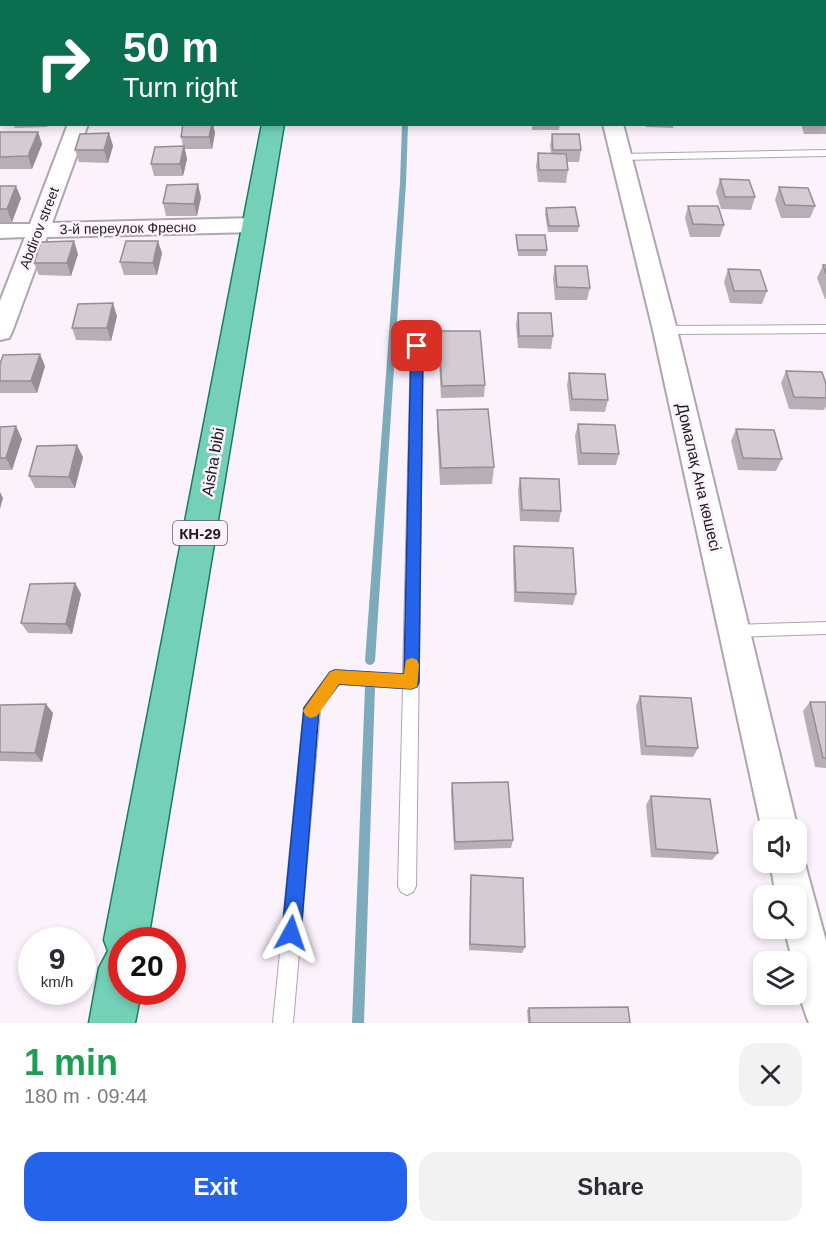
<!DOCTYPE html>
<html lang="en">
<head>
<meta charset="utf-8">
<style>
  :root { --surface:#fff; --page:#f2f2f3; --text:#2b2b33; --muted:#7c7c81; --accent:#2563eb }
  body { margin:0; font-family:Helvetica,sans-serif; background:var(--page); color:var(--text); height:100vh; display:flex; flex-direction:column; font-size:22px; white-space:nowrap }
  * { box-sizing:border-box; margin:0 }
  p { font-size:20px; color:var(--muted) }
  .icon { flex:none; width:33px; height:33px; fill:none; stroke:currentColor; stroke-width:2; stroke-linecap:round; stroke-linejoin:round }
  .map { position:relative; height:1023px; overflow:hidden }
  .details { display:flex; flex-direction:column; background:var(--surface); flex:1 }
  .details>* { flex:none }
  .guide { position:absolute; left:0px; top:0px; width:826px; height:126px; box-shadow:0 3px 9px #0003; background:#0b6e4f; color:#fff; overflow:hidden }
  .buttons { position:absolute; left:753px; top:819px; display:grid; gap:12px }
  .buttons a { display:grid; place-items:center; width:54px; height:54px; border-radius:12px; background:var(--surface); box-shadow:0 3px 9px #0003; font-size:30px }
  .speed { position:absolute; left:18px; top:927px; display:flex; gap:12px; font-size:30px; font-weight:700; text-align:center }
  .speed>* { display:grid; place-content:center; width:78px; height:78px; border-radius:50%; background:var(--surface); box-shadow:0 3px 9px #0003; line-height:1 }
  .speed small { font-size:15px; font-weight:400 }
  .speed .limit { border:9px solid #d22; background:#fff; color:#111 }
  .pin { position:absolute; display:grid; place-items:center; width:51px; height:51px; color:#fff; margin:-26px; border-radius:12px; box-shadow:0 3px 9px #0006 }
  .me { position:absolute; width:66px; margin:-33px; rotate:5deg; stroke-linejoin:round; filter:drop-shadow(0 0 4px #0008) }
  .turn { display:flex; align-items:center; gap:21px; height:126px; padding:0 24px; font-size:27px }
  .turn .icon { width:78px; height:78px; stroke-width:2.5 }
  .turn b { display:block; font-size:42px; line-height:51px }
  .round { display:grid; place-items:center; flex:none; width:63px; height:63px; border-radius:18px; background:var(--page) }
  .head { display:flex; align-items:center; justify-content:space-between; height:102px; padding:0 24px }
  h1 { font-size:36px; font-weight:700; line-height:45px; color:#1e9e55 }
  .primary-button { display:flex; gap:12px; margin-top:auto; padding:12px 24px }
  .primary-button a { flex:1; height:69px; border-radius:18px; background:var(--accent); color:#fff; font-size:24px; font-weight:700; line-height:69px; text-align:center }
  .primary-button a+a { background:var(--page); color:var(--text) }
  .map>svg:first-child { display:block }
</style>
</head>
<body>
<div class="map">
<svg width="826" height="1023" viewBox="0 0 826 1023">
  <rect width="100%" height="100%" fill="#fbf2fb"/>
  <g fill="none" stroke-linecap="round" stroke-linejoin="round">
    <g fill="#7dabbb" fill-rule="evenodd">
      <rect x="405" y="0" width="4" height="2"/>
      <polygon points="402,124 408,124 406,183 375,661 373,664 370,665 367,664 365,661 400,183"/>
      <polygon points="370,683 373,684 375,687 364,1023 352,1023 365,687 367,684"/>
    </g>
    <g stroke="#aea6ae" stroke-width="2">
      <g id="service">
        <polygon points="826,150 826,156 621,160 616,157 621,154"/>
        <polygon points="826,325 826,333 665,334 659,330 665,326"/>
        <polygon points="417,342 423,346 416,886 413,892 407,895 401,892 398,886 403,688 339,684 320,710 293,1023 273,1023 304,708 330,672 335,670 403,675 411,346"/>
        <polygon points="826,622 826,634 734,637 729,636 727,631 729,626 734,625"/>
      </g>
    </g>
    <g stroke="#aea6ae" stroke-width="4">
      <g id="minor">
        <rect x="117" y="0" width="16" height="2"/>
        <rect x="574" y="0" width="16" height="2"/>
        <polygon points="68,124 88,124 52,223 255,218 263,220 266,225 263,230 255,232 47,237 12,332 9,338 0,340 0,301 25,237 0,238 0,224 30,224"/>
        <polygon points="603,124 623,124 677,330 798,830 796,834 796,830 764,830 764,834 762,830 653,330"/>
        <path d="M796,847L801,849L826,941V1023H809C801,1004 796,982 796,962H793L784,928H796V896H776L770,862H796Z"/>
      </g>
    </g>
    <g stroke="#1a7d63" stroke-width="3">
      <g id="primary">
        <rect x="285" y="0" width="20" height="2"/>
        <polygon points="262,124 284,124 148,940 122,940 122,992 141,992 135,1023 89,1023 99,968 108,951 104,940"/>
      </g>
    </g>
    <use href="#service" fill="#fff" fill-rule="evenodd"/>
    <use href="#minor" fill="#fff" fill-rule="evenodd"/>
    <use href="#primary" fill="#74d0b7" fill-rule="evenodd"/>
  </g>
  <g fill="#b7afb5">
    <rect x="64" y="0" width="33" height="2"/>
    <rect x="136" y="0" width="30" height="2"/>
    <polygon points="216,0 241,0 241,2 217,2"/>
    <polygon points="505,0 529,0 528,2 506,2"/>
    <rect x="688" y="0" width="25" height="2"/>
    <rect x="0" y="15" width="2" height="24"/>
    <polygon points="825,107 826,107 826,134 804,134 801,124 825,124"/>
    <polygon points="13,124 48,124 47,127 15,128"/>
    <polygon points="183,124 213,124 215,133 212,149 185,149 187,159 183,176 154,176 151,164 183,146 181,137"/>
    <polygon points="532,124 560,124 559,130 532,130"/>
    <polygon points="646,124 674,124 673,128 646,127"/>
    <polygon points="0,132 38,132 42,144 32,169 0,169"/>
    <polygon points="109,133 113,146 108,163 79,162 75,150"/>
    <polygon points="552,134 581,150 579,162 567,162 568,170 566,183 538,182 536,166 538,153 551,153 550,146"/>
    <polygon points="720,179 755,197 751,210 721,209 716,192"/>
    <polygon points="0,186 21,198 12,222 0,222"/>
    <polygon points="779,187 815,206 810,218 781,218 775,200"/>
    <polygon points="201,197 197,216 166,216 163,203"/>
    <polygon points="688,206 724,225 720,237 690,237 685,218"/>
    <polygon points="546,208 579,226 578,232 548,232 545,214"/>
    <polygon points="516,235 547,250 546,256 518,256 516,241"/>
    <polygon points="162,253 157,275 124,275 120,262"/>
    <polygon points="78,254 71,276 39,275 34,263"/>
    <polygon points="823,265 826,265 826,299 825,299 817,278"/>
    <polygon points="555,266 590,288 587,300 555,300 553,278"/>
    <polygon points="728,269 767,291 762,304 730,303 724,282"/>
    <polygon points="518,313 553,336 551,349 518,348 516,325"/>
    <polygon points="117,316 111,341 76,340 72,328"/>
    <polygon points="438,331 485,385 484,397 441,398 438,344"/>
    <polygon points="0,364 45,366 37,393 0,393"/>
    <polygon points="786,371 826,384 826,406 824,410 789,409 781,383"/>
    <polygon points="569,373 608,400 605,412 570,411 567,385"/>
    <polygon points="437,410 494,467 492,484 440,485 437,427"/>
    <polygon points="578,424 619,454 616,465 578,465 575,436"/>
    <polygon points="0,427 22,439 12,470 0,470"/>
    <polygon points="736,429 782,459 776,471 738,470 731,441"/>
    <polygon points="83,457 75,488 35,488 29,476"/>
    <polygon points="520,478 561,511 559,522 520,521 518,490"/>
    <polygon points="514,546 576,594 573,605 514,602 513,557"/>
    <polygon points="75,583 81,594 72,634 28,633 21,623"/>
    <polygon points="640,696 698,748 693,757 641,755 636,706"/>
    <polygon points="810,702 826,702 826,768 815,767 803,711"/>
    <polygon points="0,705 53,713 42,762 0,761"/>
    <polygon points="452,783 513,840 511,848 454,850 451,792"/>
    <polygon points="651,796 718,853 712,860 651,857 646,805"/>
    <polygon points="471,875 525,947 522,953 469,950 470,882"/>
    <polygon points="529,1008 630,1023 528,1023 527,1010"/>
  </g>
  <g fill="#958e94">
    <polygon points="0,0 8,0 7,2 2,2 2,6"/>
    <polygon points="212,124 213,124 215,133 212,149 209,137"/>
    <polygon points="38,132 42,144 32,169 28,156"/>
    <polygon points="109,133 113,146 108,163 104,150"/>
    <polygon points="184,146 187,159 183,176 180,164"/>
    <polygon points="198,184 201,197 197,216 194,204"/>
    <polygon points="16,186 21,198 12,222 7,209"/>
    <polygon points="74,241 78,254 71,276 67,263"/>
    <polygon points="158,241 162,253 157,275 153,263"/>
    <polygon points="113,303 117,316 111,341 107,328"/>
    <polygon points="40,354 45,366 37,393 31,381"/>
    <polygon points="16,426 22,439 12,470 6,458"/>
    <polygon points="77,445 83,457 75,488 69,477"/>
    <polygon points="0,492 3,498 0,509"/>
    <polygon points="75,583 81,594 72,634 66,624"/>
    <polygon points="46,704 53,713 42,762 35,753"/>
  </g>
  <g fill="#d5cbd3" stroke="#958e94" stroke-width="1.5">
    <polygon points="0,15 2,15 2,24 0,27"/>
    <rect x="825" y="107" width="1" height="15"/>
    <polygon points="183,124 212,124 209,137 181,137"/>
    <polygon points="0,132 38,132 28,156 0,157"/>
    <polygon points="109,133 104,150 75,150 80,134"/>
    <polygon points="552,134 579,134 581,150 553,150"/>
    <polygon points="184,146 180,164 151,164 155,147"/>
    <polygon points="538,153 566,154 568,170 539,170"/>
    <polygon points="720,179 749,180 755,197 725,197"/>
    <polygon points="198,184 194,204 163,203 167,185"/>
    <polygon points="0,186 16,186 7,209 0,209"/>
    <polygon points="779,187 808,188 815,206 785,205"/>
    <polygon points="688,206 718,206 724,225 693,224"/>
    <polygon points="575,207 579,226 549,226 546,208"/>
    <polygon points="516,235 545,235 547,250 518,250"/>
    <polygon points="74,241 67,263 34,263 41,242"/>
    <polygon points="126,241 158,241 153,263 120,262"/>
    <polygon points="823,265 826,265 826,274"/>
    <polygon points="555,266 587,266 590,288 557,287"/>
    <polygon points="728,269 760,270 767,291 734,291"/>
    <polygon points="113,303 107,328 72,328 78,304"/>
    <polygon points="518,313 551,313 553,336 519,336"/>
    <polygon points="438,331 480,331 485,385 442,386"/>
    <polygon points="40,354 31,381 0,381 0,364 3,355"/>
    <polygon points="786,371 822,372 826,384 826,398 794,397"/>
    <polygon points="569,373 605,374 608,400 572,399"/>
    <polygon points="488,409 494,467 441,468 437,410"/>
    <polygon points="578,424 615,425 619,454 581,453"/>
    <polygon points="16,426 6,458 0,458 0,427"/>
    <polygon points="736,429 774,430 782,459 743,458"/>
    <polygon points="77,445 69,477 29,476 37,446"/>
    <polygon points="520,478 559,479 561,511 522,510"/>
    <polygon points="514,546 573,548 576,594 516,592"/>
    <polygon points="75,583 66,624 21,623 30,584"/>
    <polygon points="640,696 691,698 698,748 646,746"/>
    <polygon points="810,702 826,702 826,758 823,758"/>
    <polygon points="46,704 35,753 0,752 0,705"/>
    <polygon points="508,782 513,840 455,842 452,783"/>
    <polygon points="651,796 710,799 718,853 656,849"/>
    <polygon points="471,875 523,878 525,947 470,944"/>
    <polygon points="628,1007 630,1023 530,1023 529,1008"/>
  </g>
  <polygon fill="#2563eb" stroke="#184099" stroke-width="1.5" points="417,342 423,346 419,682 417,687 411,689 339,684 319,710 301,933 298,939 291,942 285,939 282,933 304,708 330,672 335,670 404,674 411,346"/>
  <polygon fill="#f59e0b" points="412,658 417,660 419,665 417,687 411,689 339,684 317,716 311,718 306,716 303,711 306,706 330,672 335,670 404,674 406,660"/>
  <g text-anchor="middle" dominant-baseline="central" stroke-width="5" stroke-linejoin="round" paint-order="stroke">
    <g font-size="14" fill="#201d20" stroke="#fbf2fb">
      <text transform="translate(39 228) rotate(-69)">Abdirov street</text>
      <text transform="translate(128 228) rotate(-1)">3-й переулок Фресно</text>
    </g>
    <rect fill="#fbf2fb" stroke="#625d62" stroke-width="1.5" x="173" y="521" width="54" height="24" rx="4.5"/>
    <g font-size="15" font-weight="bold" fill="#201d20">
      <text x="200" y="533">КН-29</text>
    </g>
    <g font-size="16" fill="#201d20" stroke="#fbf2fb">
      <text transform="translate(213 462) rotate(-80)">Aisha bibi</text>
      <text transform="translate(699 477) rotate(77)">Домалақ Ана көшесі</text>
    </g>
  </g>
</svg>
<div class="buttons">
<a><svg class="icon" aria-label="sound" viewBox="0 0 24 24"><path d="M4 9h4l5-4v14l-5-4H4zM17 9q2 3 0 6"/></svg></a>
<a><svg class="icon" aria-label="search" viewBox="0 0 24 24"><circle cx="10" cy="10" r="6"/><path d="M15 15l6 6"/></svg></a>
<a><svg class="icon" aria-label="layers" viewBox="0 0 24 24"><path d="M12 4l9 5-9 5-9-5zM3 14l9 5 9-5"/></svg></a>
</div>
<div class="speed"><div>9<small>km/h</small></div><div class="limit">20</div></div>
<div class="pin" style="left:417px;top:346px;background:#d93025"><svg class="icon" aria-label="arrive" viewBox="0 0 24 24"><path d="M6 21V4h12l-3 4 3 4H6"/></svg></div>
<svg class="me" style="left:291px;top:933px" viewBox="-20 -20 40 40"><path d="M0-17L14 15 0 8-14 15z" fill="#2563eb" stroke="#fff" stroke-width="4"/></svg>
<div class="guide">
<div class="turn"><svg class="icon" aria-label="right" viewBox="0 0 24 24"><path d="M7 20v-9h11M14 6l5 5-5 5"/></svg><div><b>50 m</b>Turn right</div></div>
</div>
</div>
<section class="details">
<div class="head"><div><h1>1 min</h1><p>180 m · 09:44</p></div><a class="round"><svg class="icon" aria-label="close" viewBox="0 0 24 24"><path d="M6 6l12 12M18 6L6 18"/></svg></a></div>
<div class="primary-button"><a>Exit</a><a>Share</a></div>
</section>
</body>
</html>
